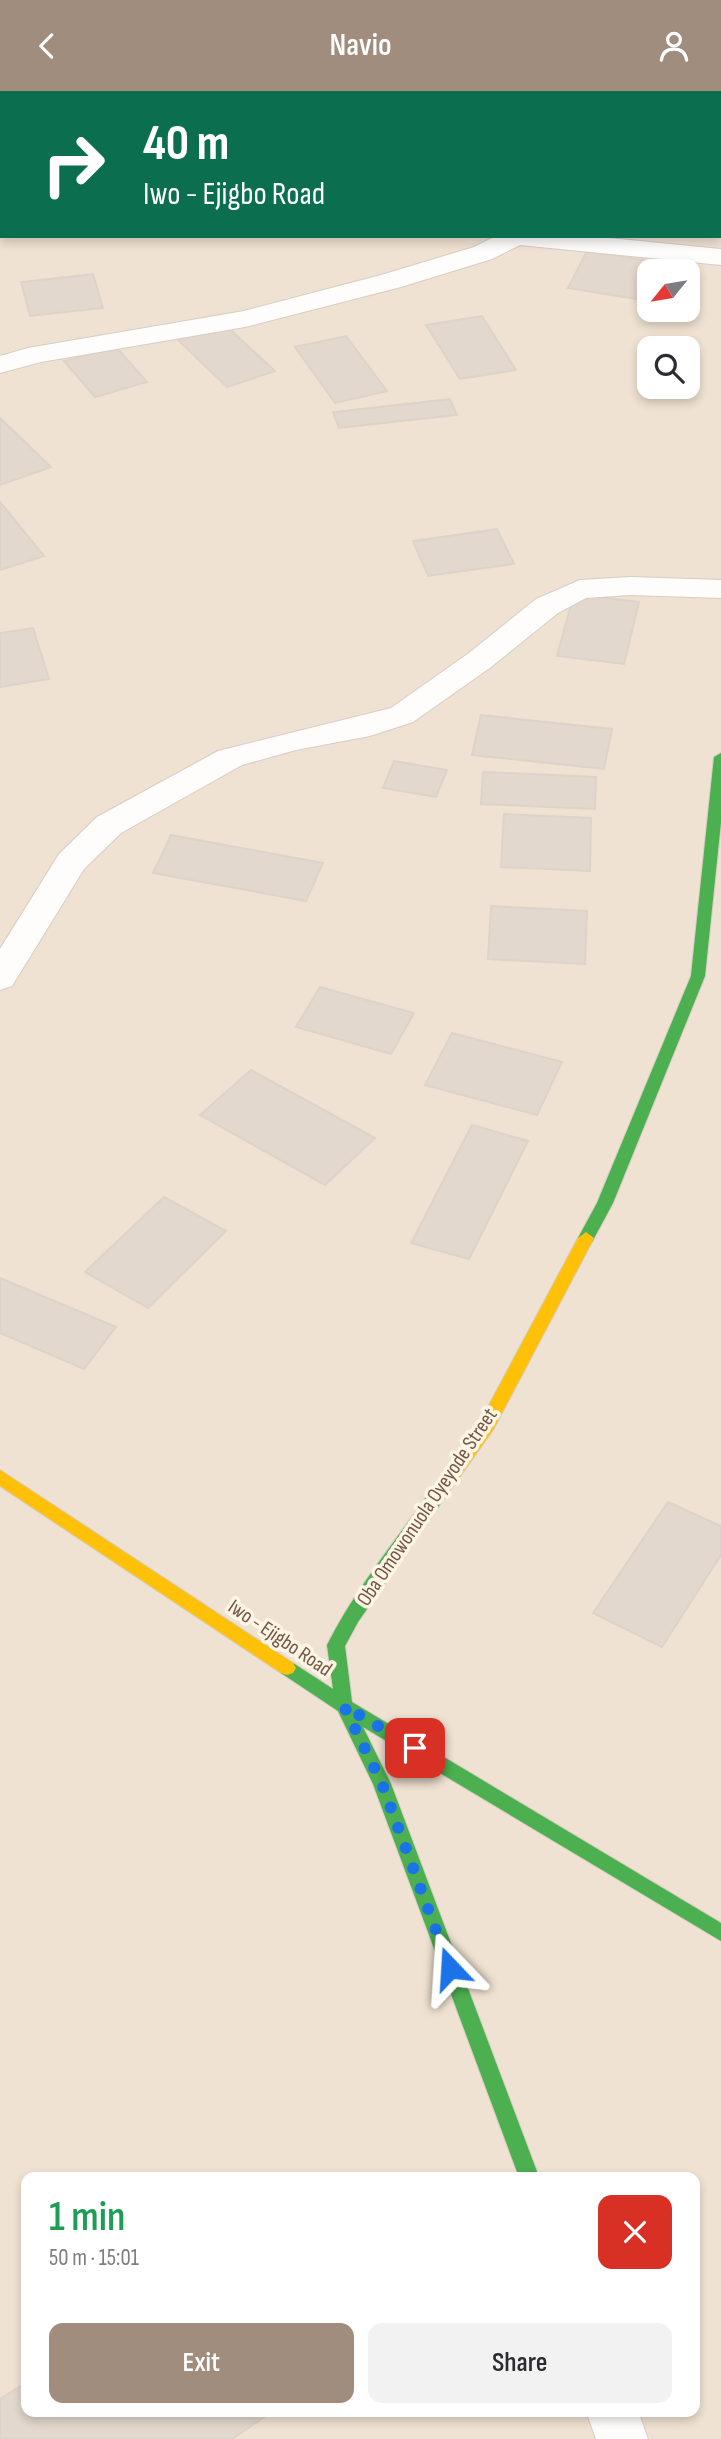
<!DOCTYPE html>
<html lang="en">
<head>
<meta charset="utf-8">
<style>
  :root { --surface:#fff; --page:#f2f2f3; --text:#2b2b33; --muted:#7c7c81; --accent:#a08d7e }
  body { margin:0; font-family:"Sofia Sans Condensed",sans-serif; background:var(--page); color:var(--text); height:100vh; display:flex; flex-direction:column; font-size:26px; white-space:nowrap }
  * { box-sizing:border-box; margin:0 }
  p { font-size:23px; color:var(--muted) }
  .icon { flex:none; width:38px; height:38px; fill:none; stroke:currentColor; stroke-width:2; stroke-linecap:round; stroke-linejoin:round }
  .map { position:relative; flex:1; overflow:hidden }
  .sheet { position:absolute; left:21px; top:2081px; width:679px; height:245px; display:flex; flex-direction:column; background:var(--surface); border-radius:14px; box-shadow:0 4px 10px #0003 }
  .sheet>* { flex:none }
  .top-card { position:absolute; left:0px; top:0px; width:721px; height:147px; box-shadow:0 4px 10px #0003; background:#0b6e4f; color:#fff; overflow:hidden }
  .needle { width:46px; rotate:240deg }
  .controls { position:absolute; left:637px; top:168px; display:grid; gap:14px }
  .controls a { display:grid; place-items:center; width:63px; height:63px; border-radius:14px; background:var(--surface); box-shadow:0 4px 10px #0003; font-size:35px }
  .pin { position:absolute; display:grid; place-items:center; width:60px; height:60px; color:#fff; margin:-30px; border-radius:14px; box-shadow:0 4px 10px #0006 }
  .me { position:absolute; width:77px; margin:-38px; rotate:340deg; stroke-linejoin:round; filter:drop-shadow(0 0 5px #0008) }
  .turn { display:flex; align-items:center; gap:24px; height:147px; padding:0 28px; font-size:32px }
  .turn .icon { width:91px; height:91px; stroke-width:2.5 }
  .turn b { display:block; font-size:49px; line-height:60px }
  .round { display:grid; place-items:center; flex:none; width:74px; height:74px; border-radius:14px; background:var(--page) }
  .headline { display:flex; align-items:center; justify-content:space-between; height:119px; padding:0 28px }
  h1 { font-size:42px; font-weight:600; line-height:52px; color:#1e9e55 }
  .cta { display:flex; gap:14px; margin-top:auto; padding:14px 28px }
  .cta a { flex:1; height:80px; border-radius:14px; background:var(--accent); color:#fff; font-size:28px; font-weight:600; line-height:80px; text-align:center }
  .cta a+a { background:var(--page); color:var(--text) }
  header { display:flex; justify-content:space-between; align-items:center; height:91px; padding:0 28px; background:var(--accent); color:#fff; font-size:32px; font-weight:600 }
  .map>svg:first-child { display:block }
</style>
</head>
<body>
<header><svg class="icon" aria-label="back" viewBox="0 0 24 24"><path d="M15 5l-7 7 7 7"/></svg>Navio<svg class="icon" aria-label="person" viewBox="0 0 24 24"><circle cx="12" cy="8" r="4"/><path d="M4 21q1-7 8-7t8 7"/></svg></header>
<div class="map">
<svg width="721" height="2348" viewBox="0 0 721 2348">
  <rect width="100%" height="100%" fill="#f6f0e5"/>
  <path fill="#efe2d2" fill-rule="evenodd" d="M0,0H721V2348H0ZM2,2H719V145H2ZM649,180H688V219H649ZM649,257H688V296H649ZM26,2086H695V2320H26Z"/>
  <g fill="#e2d8cd" stroke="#ded3c8" stroke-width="2">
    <polygon points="300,0 392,0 298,2"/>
    <polygon points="587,160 680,175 677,180 649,180 649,210 568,197"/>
    <polygon points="93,183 103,217 30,225 21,191"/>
    <polygon points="482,225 516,279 460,288 426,234"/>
    <polygon points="224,233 275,280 227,296 177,248"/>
    <polygon points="346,245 387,300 335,312 295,256"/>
    <polygon points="116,256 147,291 95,306 64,270"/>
    <polygon points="450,308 457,324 339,337 333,321"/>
    <polygon points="0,327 51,376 0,394"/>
    <polygon points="0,411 44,465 0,479"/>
    <polygon points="497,438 514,473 428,485 413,450"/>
    <polygon points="574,503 639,511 624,573 557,565"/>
    <polygon points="33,537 49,588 0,596 0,542"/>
    <polygon points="481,624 612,638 604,678 472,664"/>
    <polygon points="394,670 447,679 436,706 383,697"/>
    <polygon points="483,681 596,686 595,718 481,713"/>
    <polygon points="504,723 591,727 590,780 501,776"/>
    <polygon points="171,744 323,772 306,810 153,782"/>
    <polygon points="491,815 587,820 585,873 488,868"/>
    <polygon points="320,896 414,922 391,963 296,936"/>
    <polygon points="452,942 562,971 537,1024 425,994"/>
    <polygon points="251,979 375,1047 325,1094 200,1024"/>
    <polygon points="472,1034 528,1050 469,1168 411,1152"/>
    <polygon points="164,1106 226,1140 148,1217 85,1181"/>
    <polygon points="0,1187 116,1236 84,1278 0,1242"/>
    <polygon points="668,1411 721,1435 721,1464 662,1556 593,1522"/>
    <polygon points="26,2292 26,2320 273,2320 232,2348 0,2348 0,2308"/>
  </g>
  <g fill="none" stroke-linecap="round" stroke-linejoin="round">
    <g stroke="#d7cdc4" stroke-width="2">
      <g id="street">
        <polygon points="52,0 77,0 51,2"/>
        <rect x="0" y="61" width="2" height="16"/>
        <polygon points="491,145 589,145 721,158 721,174 520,154 492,168 401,196 245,236 41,271 0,282 0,265 28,257 244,220 381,184 474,156 492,147"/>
        <polygon points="630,486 721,489 721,507 630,504 586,507 558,522 491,576 413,631 370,645 296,659 242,674 121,742 84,778 12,895 0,899 0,858 59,763 97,726 218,660 391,617 469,562 536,508 580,489"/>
        <polygon points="586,2320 638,2320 648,2348 596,2348"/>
      </g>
    </g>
    <g stroke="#d6ccc2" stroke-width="2">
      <g id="fast">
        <polygon points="721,662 721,731 705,885 613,1112 592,1151 586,1153 578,1147 597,1112 691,885 714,666"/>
        <path d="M435,1400L441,1402L443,1407L441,1412L358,1531L345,1555L352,1611L721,1832V1850L363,1636L391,1693L539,2086H519L373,1693L338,1620L281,1582L278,1577L281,1572L287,1570L293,1572L333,1598L327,1554C354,1500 394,1452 429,1402Z"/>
      </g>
    </g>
    <g stroke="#d6ccc2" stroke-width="2">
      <g id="slow">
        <polygon points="586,1141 594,1147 493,1339 441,1412 429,1412 427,1407 429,1402 481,1329 578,1147"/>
        <polygon points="0,1379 293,1572 296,1577 293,1582 287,1584 281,1582 0,1395"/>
      </g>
    </g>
    <use href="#street" fill="#fefdfb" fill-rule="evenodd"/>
    <use href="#fast" fill="#4caf50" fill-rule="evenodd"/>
    <use href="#slow" fill="#ffc107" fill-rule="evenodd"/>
  </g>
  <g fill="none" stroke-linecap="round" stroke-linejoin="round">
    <polyline stroke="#1a73e8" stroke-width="12" stroke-dasharray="0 21.6" points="415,1657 344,1615 382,1693 450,1877"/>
  </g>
  <g text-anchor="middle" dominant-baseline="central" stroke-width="7" stroke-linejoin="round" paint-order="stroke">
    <g font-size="21" fill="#725747" stroke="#fff5e5">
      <text transform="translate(427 1416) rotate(-56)">Oba Omowonuola Oyeyode Street</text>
      <text transform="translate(280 1547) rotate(34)">Iwo - Ejigbo Road</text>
    </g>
  </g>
</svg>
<div class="controls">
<a><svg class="needle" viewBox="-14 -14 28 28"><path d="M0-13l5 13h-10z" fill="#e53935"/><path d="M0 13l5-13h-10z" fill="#7c7c81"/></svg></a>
<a><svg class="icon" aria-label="search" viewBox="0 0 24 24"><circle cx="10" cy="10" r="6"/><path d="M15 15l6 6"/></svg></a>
</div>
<div class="pin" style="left:415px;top:1657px;background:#d93025"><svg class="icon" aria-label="arrive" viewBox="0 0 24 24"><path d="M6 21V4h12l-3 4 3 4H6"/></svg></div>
<svg class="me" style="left:450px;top:1877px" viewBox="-20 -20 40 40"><path d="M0-17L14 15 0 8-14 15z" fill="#1a73e8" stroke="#fff" stroke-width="4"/></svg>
<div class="top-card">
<div class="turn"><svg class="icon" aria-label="right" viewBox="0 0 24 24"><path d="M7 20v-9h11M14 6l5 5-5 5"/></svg><div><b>40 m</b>Iwo - Ejigbo Road</div></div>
</div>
<section class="sheet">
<div class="headline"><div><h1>1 min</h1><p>50 m · 15:01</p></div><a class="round" style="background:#d93025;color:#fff"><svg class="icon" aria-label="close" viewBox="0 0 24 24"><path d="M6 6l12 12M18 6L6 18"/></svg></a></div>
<div class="cta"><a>Exit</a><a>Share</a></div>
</section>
</div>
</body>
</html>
